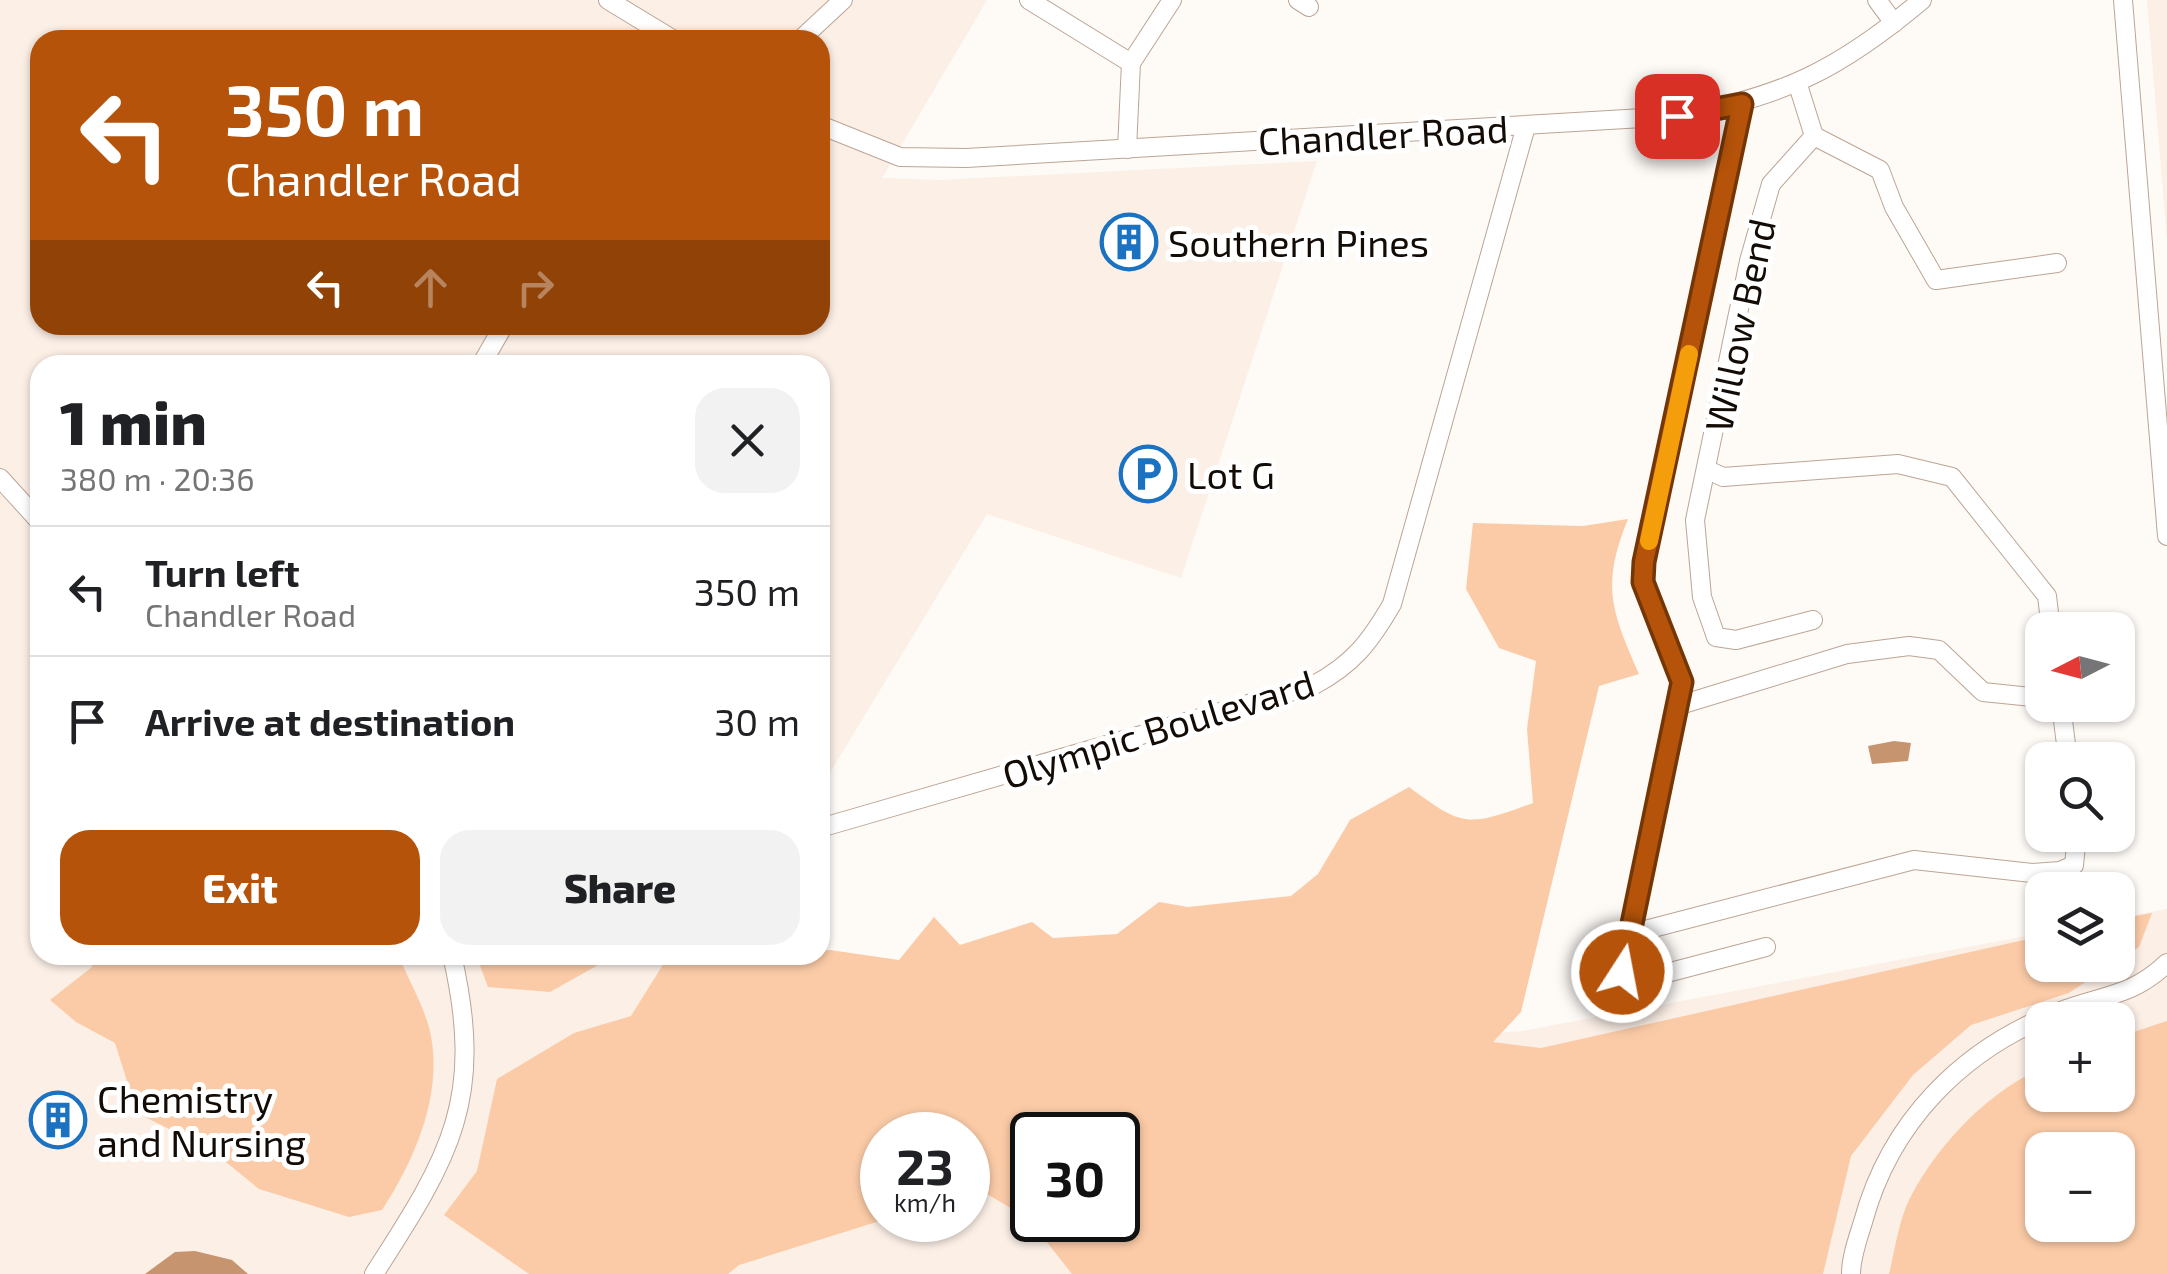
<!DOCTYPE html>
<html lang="en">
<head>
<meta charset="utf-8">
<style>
  :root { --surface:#fff; --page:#f2f2f2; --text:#202124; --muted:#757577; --line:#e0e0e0; --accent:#b45309 }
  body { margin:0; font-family:"Exo 2",sans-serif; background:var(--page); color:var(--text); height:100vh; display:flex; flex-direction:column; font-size:38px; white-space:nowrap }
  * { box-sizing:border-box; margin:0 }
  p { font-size:32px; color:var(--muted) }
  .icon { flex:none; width:55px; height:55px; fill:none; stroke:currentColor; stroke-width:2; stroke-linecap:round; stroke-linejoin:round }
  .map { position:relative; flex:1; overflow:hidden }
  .sheet { position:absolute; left:30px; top:355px; width:800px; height:610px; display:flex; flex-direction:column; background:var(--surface); border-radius:30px; box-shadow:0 2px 8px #0004 }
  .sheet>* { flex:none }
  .top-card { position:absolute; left:30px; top:30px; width:800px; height:305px; border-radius:30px; box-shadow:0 2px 8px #0004; background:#b45309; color:#fff; overflow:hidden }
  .needle { width:65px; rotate:264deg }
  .fabs { position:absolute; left:2025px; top:612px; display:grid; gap:20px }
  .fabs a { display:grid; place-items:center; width:110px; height:110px; border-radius:20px; background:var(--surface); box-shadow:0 2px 8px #0004; font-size:50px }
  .speed { position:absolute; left:860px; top:1112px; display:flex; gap:20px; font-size:50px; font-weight:700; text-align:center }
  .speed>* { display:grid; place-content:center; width:130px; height:130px; border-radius:50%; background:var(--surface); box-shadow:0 2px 8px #0004; line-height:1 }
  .speed small { font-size:25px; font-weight:400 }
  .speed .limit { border:5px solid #111; border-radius:15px; background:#fff; color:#111 }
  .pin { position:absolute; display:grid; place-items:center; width:85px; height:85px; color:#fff; margin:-42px; border-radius:20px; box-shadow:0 5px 15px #0006 }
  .me { position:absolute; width:110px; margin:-55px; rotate:11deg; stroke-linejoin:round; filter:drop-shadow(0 0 8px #0008) }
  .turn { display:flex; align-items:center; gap:35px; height:210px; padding:0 30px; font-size:45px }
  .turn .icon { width:130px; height:130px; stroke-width:2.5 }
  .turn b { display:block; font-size:70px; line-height:85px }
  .lanes { display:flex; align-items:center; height:95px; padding:0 30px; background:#0003; justify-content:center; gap:50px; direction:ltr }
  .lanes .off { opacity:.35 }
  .round { display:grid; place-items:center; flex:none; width:105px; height:105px; border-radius:30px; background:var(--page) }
  .head { display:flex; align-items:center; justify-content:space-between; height:170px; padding:0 30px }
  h1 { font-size:60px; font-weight:800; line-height:75px }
  .action { display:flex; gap:20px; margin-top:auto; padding:20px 30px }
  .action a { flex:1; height:115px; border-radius:30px; background:var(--accent); color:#fff; font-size:40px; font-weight:800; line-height:115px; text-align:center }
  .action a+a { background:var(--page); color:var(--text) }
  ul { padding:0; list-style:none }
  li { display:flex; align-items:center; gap:30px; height:130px; padding:0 30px; border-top:2px solid var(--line) }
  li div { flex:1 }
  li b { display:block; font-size:38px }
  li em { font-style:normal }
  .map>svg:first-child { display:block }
</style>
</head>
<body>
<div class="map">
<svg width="2167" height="1274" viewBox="0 0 2167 1274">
  <rect width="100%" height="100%" fill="#fefaf6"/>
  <g fill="#fbefe6" fill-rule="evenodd">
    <path d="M0,0H987L882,178L941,180L1317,161L1181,578L987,514L820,789V365H40V955H706L730,1087L1523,1031L2042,933V965H2118V918L2167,909V1274H0ZM40,40H820V325H40ZM2042,1020H2118V1095H2042ZM882,1135H968V1220H882ZM1032,1135H1118V1220H1032ZM2042,1150H2118V1225H2042Z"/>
    <polygon points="2147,0 2167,0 2167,240"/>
  </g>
  <g fill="#fbcba7" fill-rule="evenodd">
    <path d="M1628,519C1601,585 1611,610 1639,674L1599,686L1521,1012L1493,1042L1541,1048L2042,936V965H2111L2069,993L1971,1025L1913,1075L1851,1156L1823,1274H1072L1028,1218L980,1190L968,1194V1135H882L883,1220L739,1265L728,1274H529L444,1215L477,1171L497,1079L574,1033L631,1016L669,955H820V951L830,950L899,960L934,917L960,945L1032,922L1053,938L1117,934L1159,902L1188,907L1291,896L1318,874L1350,820L1409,787C1465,829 1469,826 1533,803L1527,729L1536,661L1499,648L1466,589L1473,523L1583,526ZM1032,1135H1118V1220H1032Z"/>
    <polygon points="2152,913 2139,947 2118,961 2118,919"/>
    <path d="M93,955H398C408,978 422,1003 429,1027C445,1090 416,1158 382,1210L349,1217L259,1189L211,1150L137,1113L115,1043L76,1022L50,1000L92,967Z"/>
    <polygon points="476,955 616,955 550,992 488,987"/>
    <path d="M2167,1021V1274H1889C1895,1250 1899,1219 1910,1198C1938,1144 1988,1092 2042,1068V1095H2118V1037ZM2042,1150H2118V1225H2042Z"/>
  </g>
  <g fill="#c6946e">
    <polygon points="1894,741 1911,743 1908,761 1872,764 1868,746"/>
    <polygon points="195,1251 232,1260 248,1274 145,1274 175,1252"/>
  </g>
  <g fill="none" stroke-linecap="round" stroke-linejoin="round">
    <g stroke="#bba595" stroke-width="20">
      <g id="minor">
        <polyline points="608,0 674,40"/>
        <polyline points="1029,0 1131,63"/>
        <polyline points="1298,0 1309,7"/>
        <polyline points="1877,0 1894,23"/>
        <polyline points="2123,0 2167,536"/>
        <polyline points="800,40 843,0"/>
        <polyline points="1798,85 1814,136 1771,184 1749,261 1695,520 1702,597 1716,637 1736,640 1813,620"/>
        <polyline points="1742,104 1644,561 1643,582 1682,682 1623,972 1640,980 1766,947"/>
        <path d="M820,125L900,157L966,158L1677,116C1783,97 1840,69 1922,0"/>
        <polyline points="1814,136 1880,170 1894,207 1936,280 2057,263"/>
        <polyline points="1127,149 1131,63 1172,0"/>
        <polyline points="481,365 504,325"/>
        <polyline points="1708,470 1723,477 1898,464 1952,477 2047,596 2051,630"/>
        <polyline points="0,478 40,522"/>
        <polyline points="2061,705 2068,760"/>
        <polyline points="1677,706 1847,654 1909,646 1939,650 1983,692 2042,698"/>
        <path d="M820,828L1314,685C1353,664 1370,642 1392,604L1526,126"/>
        <polyline points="1630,934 1914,860 2032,873 2060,871 2074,865 2077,835"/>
        <path d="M374,1274C451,1155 485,1099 452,955"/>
        <path d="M1851,1274C1851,1257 1858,1238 1863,1222C1890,1122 1962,1049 2058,1012C2101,995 2132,997 2167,963"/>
      </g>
    </g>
    <use href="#minor" stroke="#fff" stroke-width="18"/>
  </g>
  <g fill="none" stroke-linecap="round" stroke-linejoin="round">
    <g stroke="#753606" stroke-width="25">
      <polyline id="route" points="1622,972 1682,682 1643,582 1644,562 1742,104 1677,116"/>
    </g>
    <use href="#route" stroke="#b45309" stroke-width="18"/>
    <polyline stroke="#f59e0b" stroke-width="18" points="1649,541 1689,354"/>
  </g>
  <defs>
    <g id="building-ring" transform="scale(2.875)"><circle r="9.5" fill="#fff" stroke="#1b72c0" stroke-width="1.5"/><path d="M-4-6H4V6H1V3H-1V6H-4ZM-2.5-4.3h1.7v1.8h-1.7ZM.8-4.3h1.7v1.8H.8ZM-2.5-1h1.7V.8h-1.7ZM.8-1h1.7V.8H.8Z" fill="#1b72c0"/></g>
    <g id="parking-ring" transform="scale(2.875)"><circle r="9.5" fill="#fff" stroke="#1b72c0" stroke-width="1.5"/><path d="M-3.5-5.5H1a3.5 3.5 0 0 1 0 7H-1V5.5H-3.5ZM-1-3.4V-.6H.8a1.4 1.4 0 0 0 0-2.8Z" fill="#1b72c0"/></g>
  </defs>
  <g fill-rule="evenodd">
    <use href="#building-ring" x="1129" y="242"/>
    <use href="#parking-ring" x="1148" y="474"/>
    <use href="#building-ring" x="58" y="1120"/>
  </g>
  <g text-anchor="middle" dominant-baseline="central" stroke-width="10" stroke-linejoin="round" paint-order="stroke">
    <g font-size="38" fill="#130c06" stroke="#fff">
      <text transform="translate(1383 134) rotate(-3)">Chandler Road</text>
      <text transform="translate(1739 325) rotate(-78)">Willow Bend</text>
      <text transform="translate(1158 728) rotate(-17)">Olympic Boulevard</text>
    </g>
    <g font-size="38" fill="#130c06" stroke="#fff" text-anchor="start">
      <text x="1168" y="242">Southern Pines</text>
      <text x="1187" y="474">Lot G</text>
      <text x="97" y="1098">Chemistry<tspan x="97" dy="44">and Nursing</tspan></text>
    </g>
  </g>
</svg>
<div class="fabs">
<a><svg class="needle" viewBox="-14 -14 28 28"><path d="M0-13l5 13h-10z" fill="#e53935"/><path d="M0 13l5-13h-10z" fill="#757577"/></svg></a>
<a><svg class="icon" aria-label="search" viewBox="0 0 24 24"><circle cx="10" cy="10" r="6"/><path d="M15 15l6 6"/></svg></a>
<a><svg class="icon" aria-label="layers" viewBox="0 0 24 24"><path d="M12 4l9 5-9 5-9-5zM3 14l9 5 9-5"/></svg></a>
<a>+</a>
<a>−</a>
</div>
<div class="speed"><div>23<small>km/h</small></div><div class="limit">30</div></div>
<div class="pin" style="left:1677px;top:116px;background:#d93025"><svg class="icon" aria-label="arrive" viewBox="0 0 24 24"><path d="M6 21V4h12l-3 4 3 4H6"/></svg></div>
<svg class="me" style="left:1622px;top:972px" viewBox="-20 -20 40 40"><circle r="17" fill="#b45309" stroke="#fff" stroke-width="3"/><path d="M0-11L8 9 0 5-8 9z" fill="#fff"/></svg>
<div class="top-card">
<div class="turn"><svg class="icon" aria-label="left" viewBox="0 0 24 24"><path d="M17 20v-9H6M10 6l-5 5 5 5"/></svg><div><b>350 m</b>Chandler Road</div></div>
<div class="lanes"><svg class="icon" aria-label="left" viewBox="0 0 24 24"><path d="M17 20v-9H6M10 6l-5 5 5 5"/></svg><svg class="icon off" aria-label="ahead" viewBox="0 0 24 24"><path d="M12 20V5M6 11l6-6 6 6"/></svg><svg class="icon off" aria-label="right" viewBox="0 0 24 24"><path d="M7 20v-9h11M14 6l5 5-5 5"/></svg></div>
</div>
<section class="sheet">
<div class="head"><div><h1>1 min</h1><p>380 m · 20:36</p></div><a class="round"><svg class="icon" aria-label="close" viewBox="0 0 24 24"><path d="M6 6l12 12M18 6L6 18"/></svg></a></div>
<ul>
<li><svg class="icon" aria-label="left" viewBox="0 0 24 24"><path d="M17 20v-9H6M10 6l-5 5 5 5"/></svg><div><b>Turn left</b><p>Chandler Road</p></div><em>350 m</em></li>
<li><svg class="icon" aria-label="arrive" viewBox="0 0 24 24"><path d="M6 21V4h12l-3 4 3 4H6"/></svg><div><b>Arrive at destination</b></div><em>30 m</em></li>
</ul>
<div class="action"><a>Exit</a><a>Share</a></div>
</section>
</div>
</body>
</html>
